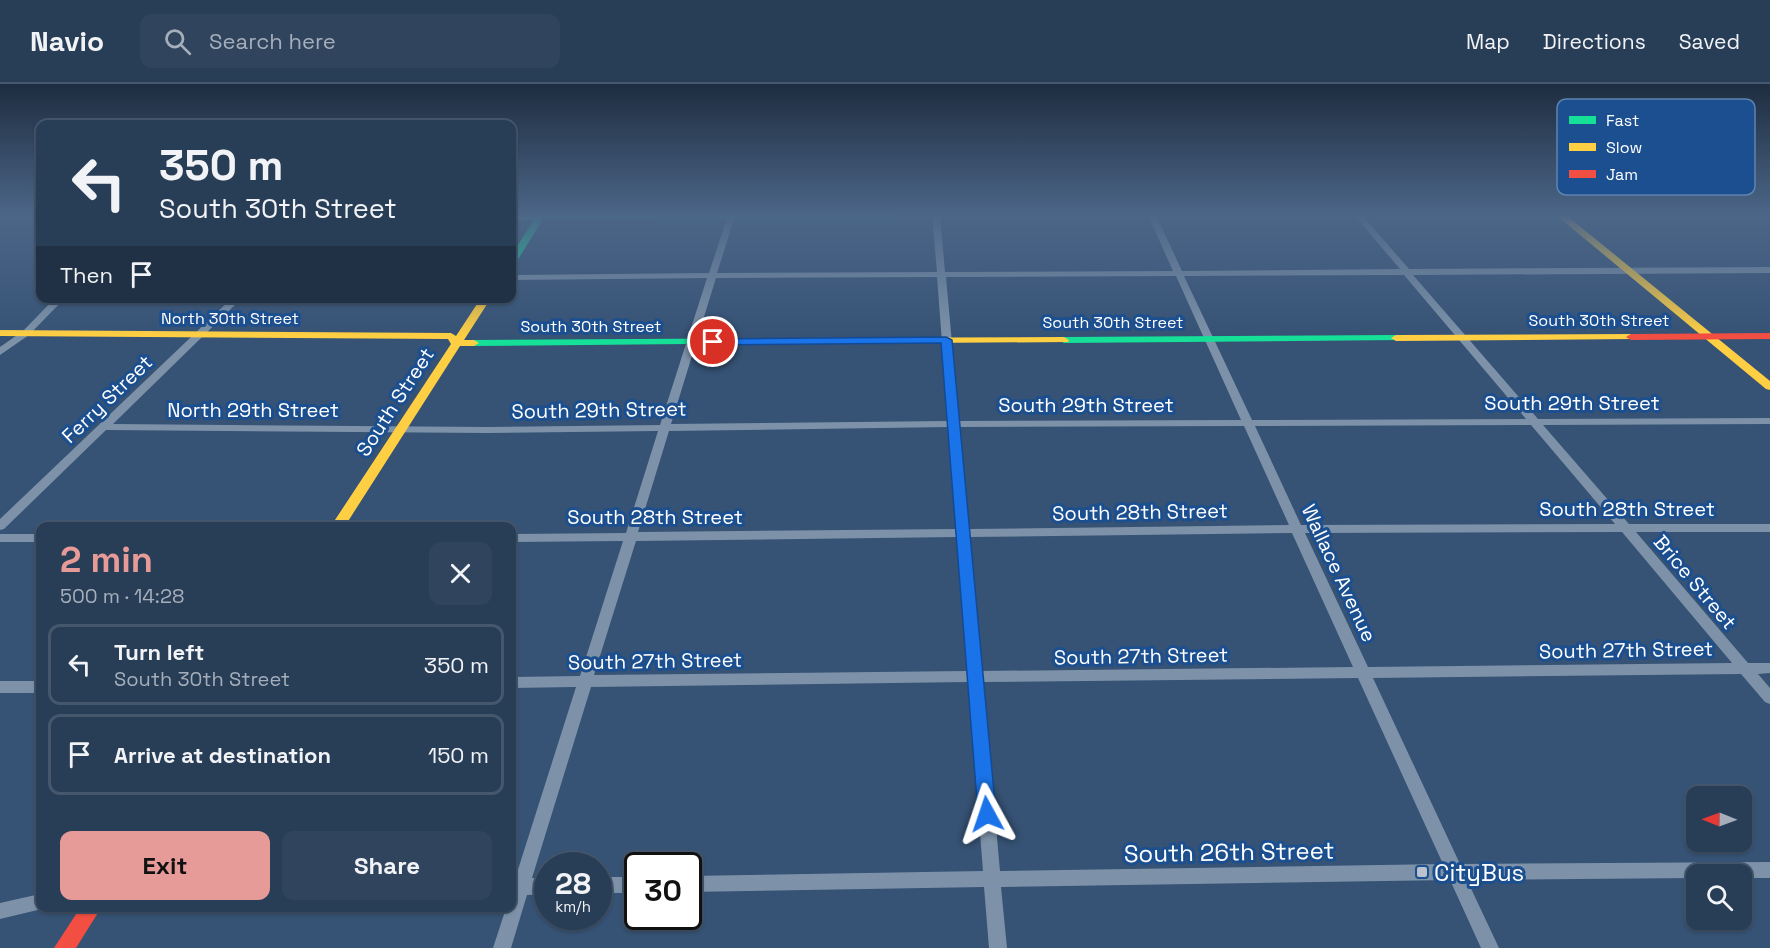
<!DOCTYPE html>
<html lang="en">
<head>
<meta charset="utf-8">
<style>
  :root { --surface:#283e57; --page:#30455d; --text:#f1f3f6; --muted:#a5aeba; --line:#44576d; --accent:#e69b98 }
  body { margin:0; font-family:"Space Grotesk",sans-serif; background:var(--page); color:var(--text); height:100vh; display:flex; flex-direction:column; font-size:22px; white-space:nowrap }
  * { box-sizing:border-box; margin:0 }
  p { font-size:20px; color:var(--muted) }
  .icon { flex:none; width:33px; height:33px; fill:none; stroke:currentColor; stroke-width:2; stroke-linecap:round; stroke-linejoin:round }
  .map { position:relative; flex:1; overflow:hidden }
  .details { position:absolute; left:36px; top:438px; width:480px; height:390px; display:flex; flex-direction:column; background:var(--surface); border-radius:12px; box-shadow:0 2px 4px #0004,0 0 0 2px var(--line) }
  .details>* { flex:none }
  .banner { position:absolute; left:36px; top:36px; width:480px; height:183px; border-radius:12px; box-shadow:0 2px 4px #0004,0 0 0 2px var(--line); background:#283e57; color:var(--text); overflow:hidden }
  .needle { width:39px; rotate:271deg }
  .controls { position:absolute; left:1686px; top:702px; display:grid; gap:12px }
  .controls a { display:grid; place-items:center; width:66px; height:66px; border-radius:12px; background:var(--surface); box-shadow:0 2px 4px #0004,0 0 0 2px var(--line); font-size:30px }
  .speed { position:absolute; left:534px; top:768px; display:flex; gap:12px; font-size:30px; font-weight:700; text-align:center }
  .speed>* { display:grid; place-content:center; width:78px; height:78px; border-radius:50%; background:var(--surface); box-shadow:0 2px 4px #0004,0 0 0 2px var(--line); line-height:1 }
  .speed small { font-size:15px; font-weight:400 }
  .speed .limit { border:3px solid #111; border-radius:9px; background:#fff; color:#111 }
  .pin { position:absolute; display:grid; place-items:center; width:51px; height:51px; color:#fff; margin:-26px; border:3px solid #fff; border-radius:50%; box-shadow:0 2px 6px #0007 }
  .me { position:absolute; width:66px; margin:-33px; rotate:355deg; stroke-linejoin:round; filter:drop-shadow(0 0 4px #0008) }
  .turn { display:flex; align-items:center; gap:21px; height:126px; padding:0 24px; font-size:27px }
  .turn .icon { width:78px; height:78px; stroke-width:2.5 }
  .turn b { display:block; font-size:42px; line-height:51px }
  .then { display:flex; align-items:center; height:57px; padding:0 24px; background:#0003; gap:12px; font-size:22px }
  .round { display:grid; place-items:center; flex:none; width:63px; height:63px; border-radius:12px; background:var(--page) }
  .summary { display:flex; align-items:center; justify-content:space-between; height:102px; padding:0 24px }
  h1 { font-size:36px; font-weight:700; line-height:45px; color:var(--accent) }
  .cta { display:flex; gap:12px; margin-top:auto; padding:12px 24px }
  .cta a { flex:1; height:69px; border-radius:12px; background:var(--accent); color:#111; font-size:24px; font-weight:700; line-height:69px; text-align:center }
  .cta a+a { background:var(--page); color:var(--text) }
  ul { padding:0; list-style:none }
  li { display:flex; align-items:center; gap:18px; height:81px; margin:0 12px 9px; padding:0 12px; border:3px solid var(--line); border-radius:12px }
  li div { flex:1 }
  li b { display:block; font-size:22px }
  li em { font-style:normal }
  header { display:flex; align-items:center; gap:36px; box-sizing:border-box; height:84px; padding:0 30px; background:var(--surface); border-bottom:2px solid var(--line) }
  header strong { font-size:28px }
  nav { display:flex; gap:33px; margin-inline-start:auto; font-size:21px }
  .search { width:420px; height:54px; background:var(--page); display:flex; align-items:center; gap:15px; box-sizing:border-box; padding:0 21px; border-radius:12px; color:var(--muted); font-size:22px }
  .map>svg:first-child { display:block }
</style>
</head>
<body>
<header>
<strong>Navio</strong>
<div class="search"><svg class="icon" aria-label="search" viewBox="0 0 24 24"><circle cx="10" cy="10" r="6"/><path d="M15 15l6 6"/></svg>Search here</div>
<nav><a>Map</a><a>Directions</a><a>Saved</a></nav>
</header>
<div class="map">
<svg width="1770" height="864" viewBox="0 0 1770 864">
  <rect width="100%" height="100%" fill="#365274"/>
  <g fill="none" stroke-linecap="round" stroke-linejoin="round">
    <g fill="#7d92a8" fill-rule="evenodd">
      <path d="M728,131L735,132L717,189L937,188L932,131H940L945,188L1173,187L1148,131H1156L1182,187L1400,185L1354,131H1362L1409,185L1770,183V189L1413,191L1538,335L1770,334V340L1543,341L1629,440H1770V448H1636L1748,579H1770V589L1758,590L1770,604V620L1765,618L1741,590L1373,594L1460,780L1770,778V794H1742V790H1696V794L1467,796L1499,864H1481L1450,796L1001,803L1007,864H989L984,803L688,808V792L983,787L968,598L591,603L532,794H548V810L527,811L511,864H493L506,824H512V795H515L576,603L512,604V593L580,592L623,457L512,458V450L626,449L658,347L487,349L106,346L4,445L0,446V435L232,214H242L113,340L487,343L660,341L707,194L512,196V191L709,189ZM1404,191L1526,335L1252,336L1184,192ZM1176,192L1241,336L959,337L946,193ZM937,193L948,337L671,340L716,194ZM1531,341L1615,440L1301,441L1255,342ZM1244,342L1289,441L969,445L959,343ZM949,343L956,445L638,448L669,347ZM1622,448L1732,579L1368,583L1305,449ZM1292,449L1353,583L982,587L969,453ZM957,453L967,587L594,591L636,457ZM1358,594L1443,780L1000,787L983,598Z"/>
      <polygon points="1765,131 1770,131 1770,134"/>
      <polygon points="55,214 65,214 29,251 0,271 0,263 23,247"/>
      <rect x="0" y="450" width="40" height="8"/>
      <rect x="0" y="597" width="40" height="12"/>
      <rect x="598" y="793" width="40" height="16"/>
      <polygon points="40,810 40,824 46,824 0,835 0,819"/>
    </g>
    <g fill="#16e098" fill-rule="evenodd">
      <polygon points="512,131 896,131 892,134 543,135 517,177 512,180 512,170 534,136 512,136"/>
      <polygon points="1396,251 1400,252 1400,256 1064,259 1059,256 1064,253"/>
      <polygon points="799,254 804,257 803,259 474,262 469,259 474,256"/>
    </g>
    <g fill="#ffcf43" fill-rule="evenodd">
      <polygon points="1556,131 1566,131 1770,297 1770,306 1766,305"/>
      <polygon points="481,214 491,214 464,256 474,256 479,259 474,262 460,262 345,442 331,442 451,260 448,255 0,252 0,246 451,249 456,252"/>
      <polygon points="1631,250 1636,253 1635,255 1396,257 1391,254 1396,251"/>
      <polygon points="1064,253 1069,256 1068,258 799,260 794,257 799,254"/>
    </g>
    <g fill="#f24e42" fill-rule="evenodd">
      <polygon points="1770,249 1770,255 1631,256 1626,253 1631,250"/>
      <polygon points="80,824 101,824 76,864 54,864"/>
    </g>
  </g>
  <linearGradient id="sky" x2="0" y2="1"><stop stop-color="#1e2d40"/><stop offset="0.52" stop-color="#4c6688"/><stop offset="1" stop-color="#4c6688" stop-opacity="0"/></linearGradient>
  <rect width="1770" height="252" fill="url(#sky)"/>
  <polygon fill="#1a73e8" stroke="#114b97" stroke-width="1.5" points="946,253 952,256 996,730 994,736 987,738 980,736 978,730 941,259 713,261 708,258 713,255"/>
  <rect fill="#b9c2ce" stroke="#1b4f8f" stroke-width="2" x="1416" y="782" width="12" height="12" rx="3"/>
  <g text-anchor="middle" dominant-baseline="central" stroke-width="6" stroke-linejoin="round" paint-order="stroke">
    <g font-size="16" fill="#fff" stroke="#1b4f8f">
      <text x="230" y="234">North 30th Street</text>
      <text x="1599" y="236">South 30th Street</text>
      <text x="1113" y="238">South 30th Street</text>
      <text x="591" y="242">South 30th Street</text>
    </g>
    <g font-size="20" fill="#fff" stroke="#1b4f8f">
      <text transform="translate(107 315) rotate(-44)">Ferry Street</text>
      <text transform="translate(395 318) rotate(-57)">South Street</text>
      <text x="1572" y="319">South 29th Street</text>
      <text x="1086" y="321">South 29th Street</text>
      <text x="253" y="326">North 29th Street</text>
      <text transform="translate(599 326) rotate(-1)">South 29th Street</text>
      <text x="1627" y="425">South 28th Street</text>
      <text transform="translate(1140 428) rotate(-1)">South 28th Street</text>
      <text x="655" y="433">South 28th Street</text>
      <text transform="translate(1339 489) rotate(65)">Wallace Avenue</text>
      <text transform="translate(1695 498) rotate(50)">Brice Street</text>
      <text transform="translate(1626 566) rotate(-1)">South 27th Street</text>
      <text transform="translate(1141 572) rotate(-1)">South 27th Street</text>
      <text transform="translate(655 577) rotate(-1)">South 27th Street</text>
    </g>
    <g font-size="24" fill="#fff" stroke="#1b4f8f">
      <text transform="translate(1229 768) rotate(-1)">South 26th Street</text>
    </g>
    <g font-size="24" fill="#fff" stroke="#1b4f8f" text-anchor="start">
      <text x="1434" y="788">CityBus</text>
    </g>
  </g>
  <rect x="1557" y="15" width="198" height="96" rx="9" fill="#1b4f8f" stroke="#5f84b1" stroke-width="1.5"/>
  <rect x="1569" y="32" width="27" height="8" fill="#16e098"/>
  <rect x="1569" y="59" width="27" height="8" fill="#ffcf43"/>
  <rect x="1569" y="86" width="27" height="8" fill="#f24e42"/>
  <g font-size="16" fill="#fff">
    <text x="1606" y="42">Fast</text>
    <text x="1606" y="69">Slow</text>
    <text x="1606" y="96">Jam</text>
  </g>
</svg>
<div class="controls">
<a><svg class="needle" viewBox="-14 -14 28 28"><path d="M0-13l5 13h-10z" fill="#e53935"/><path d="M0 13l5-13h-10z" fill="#a5aeba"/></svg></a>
<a><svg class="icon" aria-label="search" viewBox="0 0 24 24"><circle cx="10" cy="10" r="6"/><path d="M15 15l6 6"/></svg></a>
</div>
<div class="speed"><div>28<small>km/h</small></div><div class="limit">30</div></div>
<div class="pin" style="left:713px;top:258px;background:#d93025"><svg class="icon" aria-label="arrive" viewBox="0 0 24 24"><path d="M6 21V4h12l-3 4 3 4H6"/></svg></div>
<svg class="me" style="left:987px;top:730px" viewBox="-20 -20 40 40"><path d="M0-17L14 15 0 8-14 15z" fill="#1a73e8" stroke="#fff" stroke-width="4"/></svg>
<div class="banner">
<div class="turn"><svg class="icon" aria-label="left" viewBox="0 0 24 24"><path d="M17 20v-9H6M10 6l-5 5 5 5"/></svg><div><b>350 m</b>South 30th Street</div></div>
<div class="then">Then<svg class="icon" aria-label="arrive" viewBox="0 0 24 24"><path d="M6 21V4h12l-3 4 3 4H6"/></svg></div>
</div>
<section class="details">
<div class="summary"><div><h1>2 min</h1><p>500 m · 14:28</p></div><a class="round"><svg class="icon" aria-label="close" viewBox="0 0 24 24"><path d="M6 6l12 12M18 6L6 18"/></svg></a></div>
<ul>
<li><svg class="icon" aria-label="left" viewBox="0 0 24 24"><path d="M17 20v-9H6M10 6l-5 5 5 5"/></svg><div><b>Turn left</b><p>South 30th Street</p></div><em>350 m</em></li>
<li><svg class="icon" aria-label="arrive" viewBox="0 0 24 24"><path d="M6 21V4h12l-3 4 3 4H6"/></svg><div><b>Arrive at destination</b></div><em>150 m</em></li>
</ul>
<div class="cta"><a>Exit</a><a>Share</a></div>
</section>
</div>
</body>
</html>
